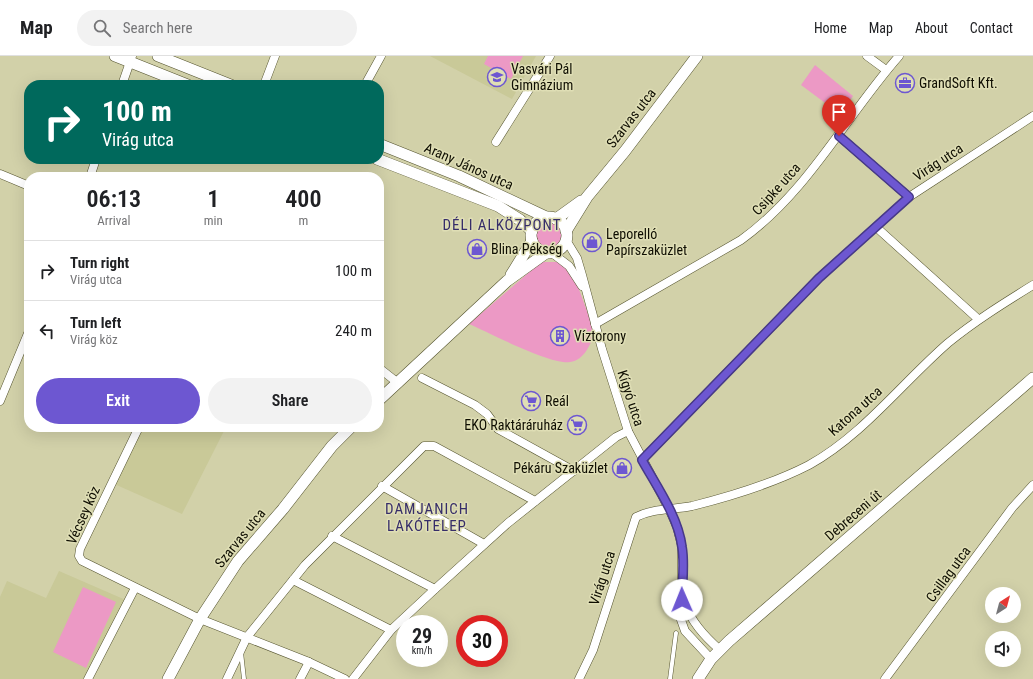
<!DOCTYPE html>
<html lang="en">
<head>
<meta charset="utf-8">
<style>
  :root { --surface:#fff; --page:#f2f2f2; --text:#202124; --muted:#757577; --line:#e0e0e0; --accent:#6d57d1 }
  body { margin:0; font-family:"Roboto Condensed",sans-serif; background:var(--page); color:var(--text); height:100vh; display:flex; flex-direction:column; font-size:15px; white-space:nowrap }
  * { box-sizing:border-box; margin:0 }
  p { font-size:13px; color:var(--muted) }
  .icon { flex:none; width:22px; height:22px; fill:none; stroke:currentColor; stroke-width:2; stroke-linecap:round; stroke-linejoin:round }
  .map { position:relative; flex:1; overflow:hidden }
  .drawer { position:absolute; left:24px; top:116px; width:360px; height:260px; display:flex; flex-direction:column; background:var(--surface); border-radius:16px; box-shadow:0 4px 16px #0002 }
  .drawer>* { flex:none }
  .top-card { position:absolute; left:24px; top:24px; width:360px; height:84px; border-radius:16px; box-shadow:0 4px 16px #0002; background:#00695c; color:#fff; overflow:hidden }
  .needle { width:26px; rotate:36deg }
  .tools { position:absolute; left:985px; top:531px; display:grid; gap:8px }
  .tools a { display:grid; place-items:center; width:36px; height:36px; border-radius:50%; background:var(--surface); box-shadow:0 4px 16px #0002; font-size:20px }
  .speed { position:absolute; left:396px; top:559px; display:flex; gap:8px; font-size:20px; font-weight:700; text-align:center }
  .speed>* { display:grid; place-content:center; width:52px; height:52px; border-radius:50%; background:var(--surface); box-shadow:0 4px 16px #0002; line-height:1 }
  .speed small { font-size:10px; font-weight:400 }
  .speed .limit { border:6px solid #d22; background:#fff; color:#111 }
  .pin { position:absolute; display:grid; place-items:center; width:34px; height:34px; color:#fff; margin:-41px -17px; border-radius:50% 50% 50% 0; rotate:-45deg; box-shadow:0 0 4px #0007 }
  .pin .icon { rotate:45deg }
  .me { position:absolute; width:44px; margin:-22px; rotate:359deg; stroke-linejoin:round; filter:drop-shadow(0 0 3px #0008) }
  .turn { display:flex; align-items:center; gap:14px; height:84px; padding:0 12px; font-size:18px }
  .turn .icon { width:52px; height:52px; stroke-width:2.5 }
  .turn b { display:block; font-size:28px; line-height:34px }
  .eta { display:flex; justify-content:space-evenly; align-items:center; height:68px; text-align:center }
  .eta b { font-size:24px; font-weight:600; line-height:28px }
  .cta { display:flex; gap:8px; margin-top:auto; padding:8px 12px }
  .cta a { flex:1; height:46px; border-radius:24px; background:var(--accent); color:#fff; font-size:16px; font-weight:600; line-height:46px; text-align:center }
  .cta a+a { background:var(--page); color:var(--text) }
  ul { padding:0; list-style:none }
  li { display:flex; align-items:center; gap:12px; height:60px; padding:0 12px; border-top:1px solid var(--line) }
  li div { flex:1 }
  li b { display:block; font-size:15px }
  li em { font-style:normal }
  header { display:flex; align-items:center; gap:24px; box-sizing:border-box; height:56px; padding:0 20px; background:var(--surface); border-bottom:1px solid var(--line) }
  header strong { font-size:19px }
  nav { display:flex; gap:22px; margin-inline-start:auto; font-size:14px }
  .search { width:280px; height:36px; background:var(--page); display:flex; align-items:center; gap:10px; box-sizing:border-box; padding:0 14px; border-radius:22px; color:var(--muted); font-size:15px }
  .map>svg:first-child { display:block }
</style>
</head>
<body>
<header>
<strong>Map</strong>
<div class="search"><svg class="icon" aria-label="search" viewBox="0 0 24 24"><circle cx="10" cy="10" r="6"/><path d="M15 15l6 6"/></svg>Search here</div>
<nav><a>Home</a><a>Map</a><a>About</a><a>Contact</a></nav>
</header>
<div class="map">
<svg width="1033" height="623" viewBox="0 0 1033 623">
  <rect width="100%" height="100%" fill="#d2d1a9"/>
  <g fill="#c9c998">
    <polygon points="430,0 536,0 512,43"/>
    <polygon points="139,371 226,371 182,458 112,427"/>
    <polygon points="59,515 128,545 88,623 0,623 0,541 7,525 46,542"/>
  </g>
  <g fill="#ec99c5">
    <polygon points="488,0 523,0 511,23 484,8"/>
    <polygon points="815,9 853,40 840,58 801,29"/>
    <circle cx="549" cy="179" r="13"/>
    <path d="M541,206H569L595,277C590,288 585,304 570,306C550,309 490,277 469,268Z"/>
    <polygon points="83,531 116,546 86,612 53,596"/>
  </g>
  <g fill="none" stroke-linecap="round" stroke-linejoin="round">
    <g stroke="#54532e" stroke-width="5">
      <g id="service">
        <polyline points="241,596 244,623"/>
        <polyline points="670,623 676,577"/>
      </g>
    </g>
    <g stroke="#54532e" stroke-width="9">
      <g id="minor">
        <polyline points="867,0 886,14"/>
        <polyline points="122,29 132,0"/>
        <polyline points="264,29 275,0"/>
        <polyline points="365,29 381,0"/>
        <polyline points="839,80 909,141"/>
        <polyline points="496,86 550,0"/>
        <polyline points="0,118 29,130"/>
        <polyline points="90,121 96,103"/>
        <polyline points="876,171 978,263"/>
        <polyline points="566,184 577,202 582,219 602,293 628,375 669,453 677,471 682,491 682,544 680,561 685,575 711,603"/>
        <polyline points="552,197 569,210 582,230"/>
        <path d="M595,268L741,184C808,136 846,60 899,0"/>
        <polyline points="379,312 398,327"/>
        <polyline points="422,322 475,349 487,358 498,373 574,415"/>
        <polyline points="0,345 29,275"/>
        <polyline points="139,371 80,493 79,500 82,505 200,563 309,606 345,623"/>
        <polyline points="642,404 819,222 909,141 1033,60"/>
        <polyline points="382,430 484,488"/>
        <polyline points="332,480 435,533"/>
        <polyline points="293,524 391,574"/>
        <path d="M683,545C692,566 703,579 720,594"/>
        <polyline points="88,623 135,532"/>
        <polyline points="227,623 247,581 305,509 424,390 434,390 535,445"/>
        <polyline points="300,623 309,606"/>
        <polyline points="353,623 391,574 435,533 508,467 616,381 628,375"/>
        <path d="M579,623L593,594L636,461C654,452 672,454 692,450C728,441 776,426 809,409C863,379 902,327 948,287C975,265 1004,247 1033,229"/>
        <polyline points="885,623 1012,452 1033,429"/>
      </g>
    </g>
    <g stroke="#54532e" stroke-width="12">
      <g id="tertiary">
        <polyline points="115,0 188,29"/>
        <polyline points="158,0 231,29"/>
        <polyline points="379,88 459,120 546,161"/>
        <polyline points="377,103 498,150 520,164 532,175"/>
        <circle cx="549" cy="179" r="18"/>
        <polyline points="556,163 581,145"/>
        <polyline points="566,175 587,141 625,95 697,0"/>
        <polyline points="511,219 532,185"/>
        <polyline points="379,344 507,225 546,197"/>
        <polyline points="168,623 200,563 238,505 283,453 332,390 351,371"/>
        <polyline points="698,623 711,603 729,585 1033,322"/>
      </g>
    </g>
    <use href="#service" stroke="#fff" stroke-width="4"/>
    <use href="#minor" stroke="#fff" stroke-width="8"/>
    <use href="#tertiary" stroke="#fff" stroke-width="11"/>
  </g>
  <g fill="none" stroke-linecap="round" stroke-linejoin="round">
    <g stroke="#473988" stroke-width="10">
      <path id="route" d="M682,544C682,527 685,508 682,491C678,460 657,431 642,404L819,222L909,141L839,80"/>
    </g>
    <use href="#route" stroke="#6d57d1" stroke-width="7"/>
  </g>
  <defs>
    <g id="school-ring" transform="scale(1)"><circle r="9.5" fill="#dfdeb5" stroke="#6d57d1" stroke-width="1.5"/><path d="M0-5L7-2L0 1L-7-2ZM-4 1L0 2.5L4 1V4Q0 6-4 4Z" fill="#6d57d1"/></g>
    <g id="office-ring" transform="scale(1)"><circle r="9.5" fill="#dfdeb5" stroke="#6d57d1" stroke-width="1.5"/><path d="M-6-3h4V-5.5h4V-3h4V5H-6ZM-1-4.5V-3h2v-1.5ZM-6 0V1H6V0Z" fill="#6d57d1"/></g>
    <g id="shop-ring" transform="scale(1)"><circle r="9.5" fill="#dfdeb5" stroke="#6d57d1" stroke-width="1.5"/><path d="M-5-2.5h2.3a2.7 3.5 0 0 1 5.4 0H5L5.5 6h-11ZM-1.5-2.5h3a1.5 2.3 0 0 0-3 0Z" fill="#6d57d1"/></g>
    <g id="building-ring" transform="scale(1)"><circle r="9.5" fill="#dfdeb5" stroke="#6d57d1" stroke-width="1.5"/><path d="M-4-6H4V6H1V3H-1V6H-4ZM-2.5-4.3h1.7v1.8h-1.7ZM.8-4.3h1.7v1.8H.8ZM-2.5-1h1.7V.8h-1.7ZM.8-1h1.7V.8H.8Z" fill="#6d57d1"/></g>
    <g id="supermarket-ring" transform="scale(1)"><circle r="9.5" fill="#dfdeb5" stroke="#6d57d1" stroke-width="1.5"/><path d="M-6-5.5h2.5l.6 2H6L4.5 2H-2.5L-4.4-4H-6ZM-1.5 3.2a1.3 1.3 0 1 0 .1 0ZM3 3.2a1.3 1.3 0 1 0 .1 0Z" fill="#6d57d1"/></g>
  </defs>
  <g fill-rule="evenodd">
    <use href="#school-ring" x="497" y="21"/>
    <use href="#office-ring" x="905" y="27"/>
    <use href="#shop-ring" x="592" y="186"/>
    <use href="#shop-ring" x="477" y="193"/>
    <use href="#building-ring" x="560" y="280"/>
    <use href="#supermarket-ring" x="531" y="345"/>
    <use href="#supermarket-ring" x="577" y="369"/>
    <use href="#shop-ring" x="622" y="412"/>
  </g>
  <g text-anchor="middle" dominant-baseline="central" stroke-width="3" stroke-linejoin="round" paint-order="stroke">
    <g font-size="14" fill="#0f0e02" stroke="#dfdeb5" text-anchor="start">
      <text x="511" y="13">Vasvári Pál<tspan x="511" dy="16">Gimnázium</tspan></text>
      <text x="919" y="27">GrandSoft Kft.</text>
      <text x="606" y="178">Leporelló<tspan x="606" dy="16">Papírszaküzlet</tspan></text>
      <text x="491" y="193">Blina Pékség</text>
      <text x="574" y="280">Víztorony</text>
      <text x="545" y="345">Reál</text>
      <text x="563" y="369" text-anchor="end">EKO Raktáráruház</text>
      <text x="608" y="412" text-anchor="end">Pékáru Szaküzlet</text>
    </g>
    <g font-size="14" fill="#0f0e02" stroke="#dfdeb5">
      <text transform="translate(631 62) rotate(-52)">Szarvas utca</text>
      <text transform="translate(938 106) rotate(-33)">Virág utca</text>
      <text transform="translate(469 110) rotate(24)">Arany János utca</text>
      <text transform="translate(776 133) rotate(-48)">Csipke utca</text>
      <text transform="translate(631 342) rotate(72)">Kígyó utca</text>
      <text transform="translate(855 355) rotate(-42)">Katona utca</text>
      <text transform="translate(83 459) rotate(-66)">Vécsey köz</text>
      <text transform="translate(853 459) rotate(-41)">Debreceni út</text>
      <text transform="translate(240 482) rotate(-51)">Szarvas utca</text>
      <text transform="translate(948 518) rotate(-54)">Csillag utca</text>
      <text transform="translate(602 522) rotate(-72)">Virág utca</text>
    </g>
    <g font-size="15" letter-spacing="1" fill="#362d69" stroke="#dfdeb5">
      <text x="502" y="169">DÉLI ALKÖZPONT</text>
      <text x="427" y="453">DAMJANICH<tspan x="427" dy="17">LAKÓTELEP</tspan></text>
    </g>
  </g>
</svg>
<div class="tools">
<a><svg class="needle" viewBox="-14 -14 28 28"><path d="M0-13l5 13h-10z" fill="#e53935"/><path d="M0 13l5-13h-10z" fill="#757577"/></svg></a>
<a><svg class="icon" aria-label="sound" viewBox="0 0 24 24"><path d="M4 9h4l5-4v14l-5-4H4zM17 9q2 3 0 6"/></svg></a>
</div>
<div class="speed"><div>29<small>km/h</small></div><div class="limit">30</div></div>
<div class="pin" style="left:839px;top:80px;background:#d93025"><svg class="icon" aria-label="arrive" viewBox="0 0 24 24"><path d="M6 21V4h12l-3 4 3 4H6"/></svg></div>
<svg class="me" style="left:682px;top:544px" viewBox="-20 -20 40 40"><circle r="19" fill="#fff"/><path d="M0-13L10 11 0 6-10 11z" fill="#6d57d1"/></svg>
<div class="top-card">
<div class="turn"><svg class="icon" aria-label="right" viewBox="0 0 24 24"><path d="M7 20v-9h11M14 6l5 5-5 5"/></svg><div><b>100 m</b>Virág utca</div></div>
</div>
<section class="drawer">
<div class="eta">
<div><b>06:13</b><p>Arrival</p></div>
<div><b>1</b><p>min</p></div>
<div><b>400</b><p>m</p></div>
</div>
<ul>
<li><svg class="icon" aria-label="right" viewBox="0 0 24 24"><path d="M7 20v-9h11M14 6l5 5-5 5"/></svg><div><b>Turn right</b><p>Virág utca</p></div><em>100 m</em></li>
<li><svg class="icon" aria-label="left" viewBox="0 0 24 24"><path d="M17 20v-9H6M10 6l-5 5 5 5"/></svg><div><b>Turn left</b><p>Virág köz</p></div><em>240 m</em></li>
</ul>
<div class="cta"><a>Exit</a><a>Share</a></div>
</section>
</div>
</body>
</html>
